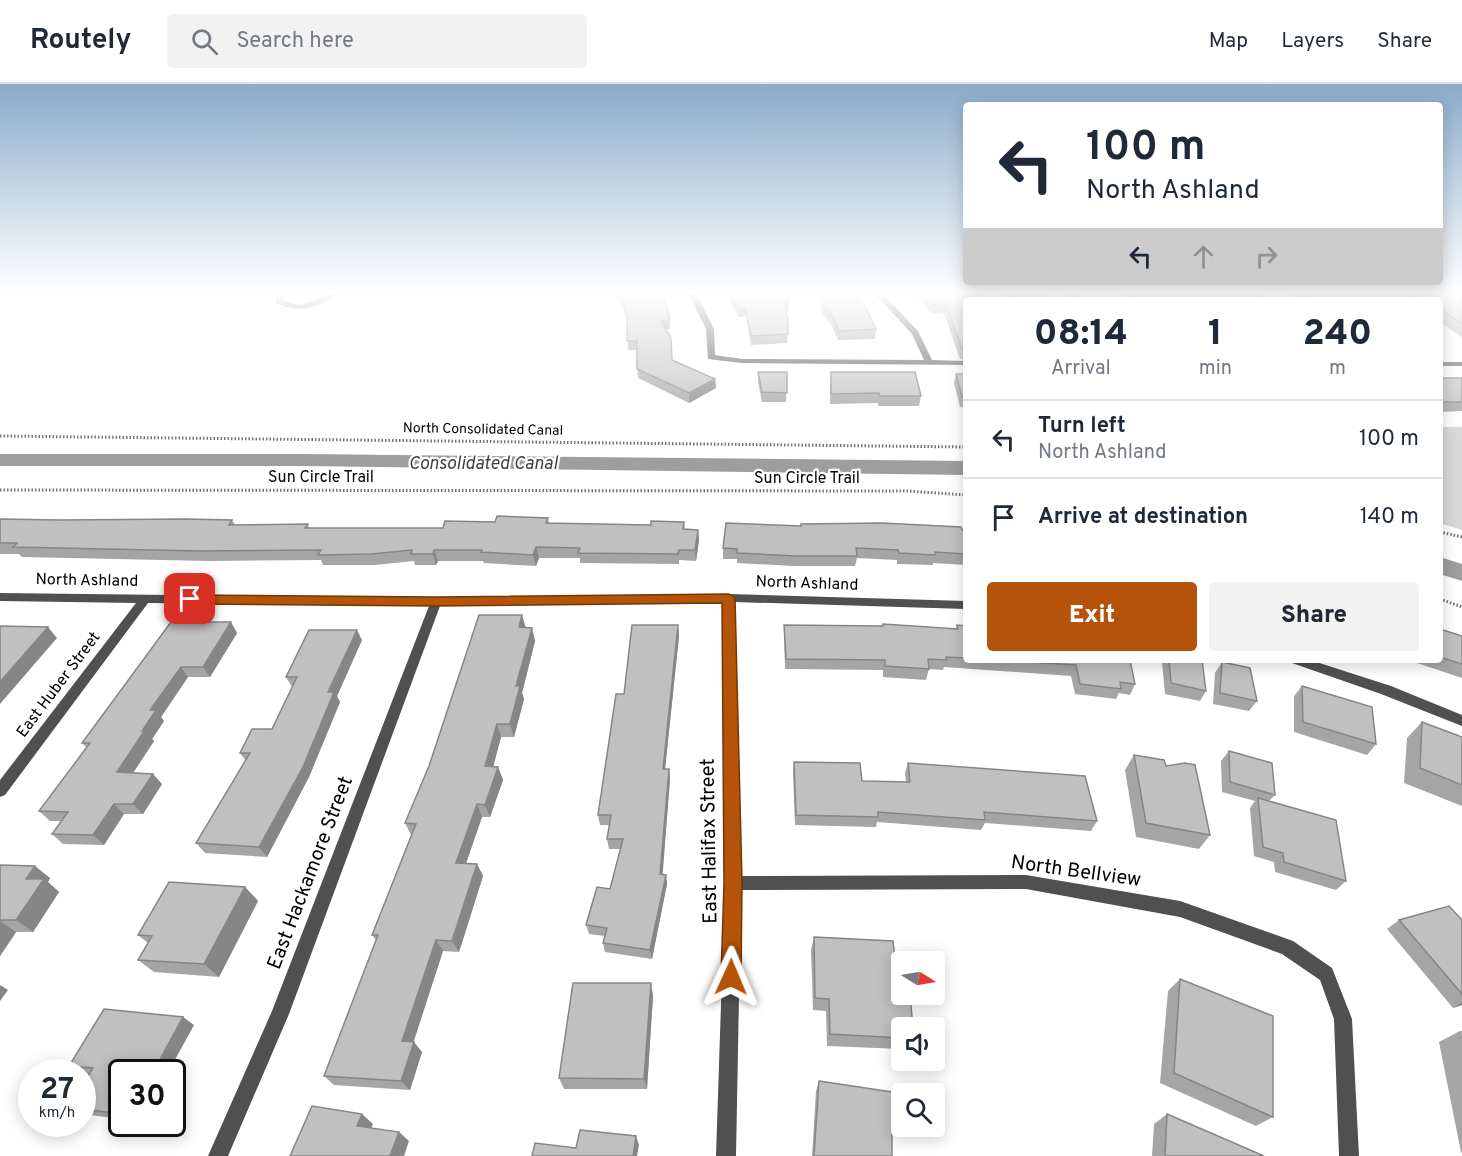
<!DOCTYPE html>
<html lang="en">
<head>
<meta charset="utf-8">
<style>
  :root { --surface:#fff; --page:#f2f2f3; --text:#1f2937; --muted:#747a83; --line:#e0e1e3; --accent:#b45309 }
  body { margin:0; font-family:Overpass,sans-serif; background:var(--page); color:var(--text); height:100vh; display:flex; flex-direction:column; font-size:22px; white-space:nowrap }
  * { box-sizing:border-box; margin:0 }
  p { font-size:20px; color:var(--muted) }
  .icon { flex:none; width:33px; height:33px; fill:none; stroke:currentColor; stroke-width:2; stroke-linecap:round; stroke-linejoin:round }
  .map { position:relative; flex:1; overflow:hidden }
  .panel { position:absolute; left:963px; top:213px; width:480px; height:366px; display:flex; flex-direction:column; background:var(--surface); border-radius:6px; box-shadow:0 3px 15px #0003 }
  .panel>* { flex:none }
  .top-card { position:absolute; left:963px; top:18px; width:480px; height:183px; border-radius:6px; box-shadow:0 3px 15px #0003; background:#fff; color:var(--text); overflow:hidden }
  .needle { width:39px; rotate:101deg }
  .buttons { position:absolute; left:891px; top:867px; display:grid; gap:12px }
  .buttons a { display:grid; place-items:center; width:54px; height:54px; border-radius:6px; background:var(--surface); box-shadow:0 3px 15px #0003; font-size:30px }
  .speed { position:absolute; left:18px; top:975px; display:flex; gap:12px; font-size:30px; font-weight:700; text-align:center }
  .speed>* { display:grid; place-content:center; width:78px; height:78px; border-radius:50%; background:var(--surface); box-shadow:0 3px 15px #0003; line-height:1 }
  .speed small { font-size:15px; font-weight:400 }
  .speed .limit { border:3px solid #111; border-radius:9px; background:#fff; color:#111 }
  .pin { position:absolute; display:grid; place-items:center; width:51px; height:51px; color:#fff; margin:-26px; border-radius:12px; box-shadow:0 3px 9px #0006 }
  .me { position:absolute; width:66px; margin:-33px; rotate:1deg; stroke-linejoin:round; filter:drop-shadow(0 0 4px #0008) }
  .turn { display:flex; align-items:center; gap:21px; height:126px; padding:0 24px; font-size:27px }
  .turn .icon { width:78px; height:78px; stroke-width:2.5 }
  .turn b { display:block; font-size:42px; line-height:51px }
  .lanes { display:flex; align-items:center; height:57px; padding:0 24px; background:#0003; justify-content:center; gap:30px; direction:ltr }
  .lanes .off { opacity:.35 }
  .eta { display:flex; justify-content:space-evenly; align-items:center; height:102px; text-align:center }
  .eta b { font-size:36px; font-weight:800; line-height:42px }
  .action { display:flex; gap:12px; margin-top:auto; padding:12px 24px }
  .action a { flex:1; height:69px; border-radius:6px; background:var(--accent); color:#fff; font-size:24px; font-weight:800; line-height:69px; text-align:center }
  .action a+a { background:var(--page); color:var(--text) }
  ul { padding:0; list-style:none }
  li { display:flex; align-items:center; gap:18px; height:78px; padding:0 24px; border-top:2px solid var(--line) }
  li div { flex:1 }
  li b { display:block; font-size:22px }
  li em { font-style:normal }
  header { display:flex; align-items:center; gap:36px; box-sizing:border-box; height:84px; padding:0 30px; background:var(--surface); border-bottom:2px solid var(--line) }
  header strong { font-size:28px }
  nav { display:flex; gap:33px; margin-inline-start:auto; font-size:21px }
  .search { width:420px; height:54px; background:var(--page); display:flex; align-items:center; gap:15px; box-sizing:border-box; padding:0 21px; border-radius:6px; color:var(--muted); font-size:22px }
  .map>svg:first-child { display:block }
</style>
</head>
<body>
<header>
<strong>Routely</strong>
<div class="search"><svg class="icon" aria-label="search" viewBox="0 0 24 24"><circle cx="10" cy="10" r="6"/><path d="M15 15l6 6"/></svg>Search here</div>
<nav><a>Map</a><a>Layers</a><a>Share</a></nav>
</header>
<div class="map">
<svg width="1462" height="1072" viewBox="0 0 1462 1072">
  <rect width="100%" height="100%" fill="#fff"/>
  <polygon fill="#d7d7d7" points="1440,343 1462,343 1462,446 1440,439"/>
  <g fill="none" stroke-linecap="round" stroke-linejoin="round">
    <g fill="#9e9e9e" fill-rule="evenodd">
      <polygon points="0,370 303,370 966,377 966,391 303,382 0,382"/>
      <polygon points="1440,473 1462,480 1462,497 1440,490"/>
    </g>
    <g stroke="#727272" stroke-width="3" stroke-dasharray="1.5 2" stroke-linecap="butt">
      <polyline points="0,352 966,363"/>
      <polyline points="0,406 907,407 966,411"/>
      <polyline points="1440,448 1462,453"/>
      <polyline points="1440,515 1462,523"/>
    </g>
    <path fill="#505050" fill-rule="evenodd" d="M279,209H287L283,216C307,229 317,209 337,209C321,225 296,229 276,219L275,214Z"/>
    <g fill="#505050" fill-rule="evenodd">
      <polygon points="688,209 696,209 714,245 715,271 742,275 924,276 912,250 874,209 882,209 918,247 932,276 966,277 966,281 742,279 708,275 706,245"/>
      <polygon points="1064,209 1073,209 1081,216 1072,216"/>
      <polygon points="1248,209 1257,209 1266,216 1257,216"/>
      <rect x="1440" y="278" width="22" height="4"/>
      <polygon points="0,509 436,514 728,510 966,517 966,525 734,518 741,792 1026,791 1180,817 1293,857 1332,884 1352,935 1359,1072 1339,1072 1334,935 1320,896 1282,870 1180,833 1026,805 741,806 736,1072 716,1072 725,799 722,518 440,522 289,930 228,1072 208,1072 272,927 429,522 148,519 5,711 0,713 0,696 136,519 0,517"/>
      <polygon points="1290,576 1310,576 1391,602 1462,631 1462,642 1381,610 1292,579"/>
    </g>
  </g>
  <g fill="#a5a5a5">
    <polygon points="617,209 660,209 669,229 670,245 666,245 672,276 715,295 716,304 689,319 638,294 637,266 628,266 627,236"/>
    <polygon points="724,209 789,209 788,227 787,228 788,234 787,259 751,261 746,232 739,233"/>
    <polygon points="820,209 853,209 876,245 875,255 838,256 832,242 822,229"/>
    <polygon points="913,209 980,209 966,216 966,290 964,283 965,276 960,275 944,229 932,230"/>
    <polygon points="1002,209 1048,209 1055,216 1007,216"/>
    <polygon points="1121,209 1243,209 1251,216 1128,216"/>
    <polygon points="1288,209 1462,209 1462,253 1440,238 1440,216 1407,216 1400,211 1396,216 1299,216"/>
    <polygon points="758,288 787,288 786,318 762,318 758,298"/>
    <polygon points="831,288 921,312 919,322 878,322 878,319 830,320"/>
    <polygon points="956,290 966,290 966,323 960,323 954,299"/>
    <polygon points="1440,294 1462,294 1462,327 1440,328"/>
    <polygon points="548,434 549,439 651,441 684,438 685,445 698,446 699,456 696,477 679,476 679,480 580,479 580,474 539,474 536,482 484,479 483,477 438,477 436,481 415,481 414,477 375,481 323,481 321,476 208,477 22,473 19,470 0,470 0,435 60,436 232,436 235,441 308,440 309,444 443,444 495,438"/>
    <polygon points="962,446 966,446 966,481 933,479 933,481 897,480 897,476 857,474 855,482 795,482 737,479 737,475 723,475 723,464"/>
    <polygon points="171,538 237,549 210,593 188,593 161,633 164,637 152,655 154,657 133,689 162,700 143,730 124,730 104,761 63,760 52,750 61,737 50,737 39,727 87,664 82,659"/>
    <polygon points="678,541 679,552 665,685 669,685 670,695 662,790 666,791 667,800 652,875 605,868 603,859 605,852 589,850 586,841 610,805 621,765 609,765 607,755 609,741 600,741 598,731 624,610"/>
    <polygon points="784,541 956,545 957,541 966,542 966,576 1130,576 1135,600 1130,611 1119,609 1116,615 1075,610 1071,592 944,583 943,586 929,585 926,596 883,593 883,586 785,585 784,551"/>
    <polygon points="525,543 532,544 535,557 522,609 524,615 514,653 501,653 493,682 498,683 503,696 490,733 482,733 466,779 477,780 483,792 459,868 443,867 413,958 422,968 410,1006 334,1001 324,992 376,856 372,851 411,751 405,739 429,682"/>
    <polygon points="1440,545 1462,552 1462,594 1408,576 1440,576"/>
    <polygon points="362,556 337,612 340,618 309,693 267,773 205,769 196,759 246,677 240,669 272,645 292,603 286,593"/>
    <polygon points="1163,576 1169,576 1206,607 1200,617 1165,610 1162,578"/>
    <polygon points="1222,578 1257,617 1249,627 1213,620 1215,589"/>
    <polygon points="1302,602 1376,660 1367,671 1294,648 1294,612"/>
    <polygon points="1422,638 1462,653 1462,722 1404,699 1407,654"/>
    <polygon points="1229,667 1275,711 1269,717 1346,797 1336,806 1275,788 1274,778 1254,772 1250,724 1255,717 1222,708 1221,677"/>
    <polygon points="1134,671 1166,682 1210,751 1199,765 1136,753 1125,686"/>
    <polygon points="794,678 862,697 906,698 905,689 908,679 1097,737 1091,747 985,739 981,746 877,738 876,743 795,741 793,688"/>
    <polygon points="0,781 50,794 48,798 59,808 33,848 16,848 0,872"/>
    <polygon points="245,803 258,817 219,893 154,888 138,876 148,859 138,851"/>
    <polygon points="1399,836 1462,836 1462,921 1453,924 1387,845"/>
    <polygon points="814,853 902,944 902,965 827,962 826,927 813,926 811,866"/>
    <polygon points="1180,895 1273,1033 1256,1042 1160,999 1168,907"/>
    <polygon points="653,912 647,1005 564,1005 559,994"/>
    <polygon points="194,941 168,988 122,988 122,1035 82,1030 82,1001 89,990 83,989 69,982"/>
    <polygon points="1460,947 1462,947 1462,1069 1461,1068 1439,958"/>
    <polygon points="819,997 892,1072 812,1072 816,1007"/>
    <polygon points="1167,1030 1264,1072 1152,1072 1154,1040"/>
  </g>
  <g fill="#868686">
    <polygon points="784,219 789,219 788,227 784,228"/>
    <polygon points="739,224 746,224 746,232 739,233"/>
    <polygon points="669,229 670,245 662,246 661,237 667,230"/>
    <polygon points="715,295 716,304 689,319 689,309"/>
    <polygon points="698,446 699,456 696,477 695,466"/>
    <polygon points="536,463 539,474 536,482 533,471"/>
    <polygon points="434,466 438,477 436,481 433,470"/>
    <polygon points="522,531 526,544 519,543"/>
    <polygon points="231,538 237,549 210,593 203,583"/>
    <polygon points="678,541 679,552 664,695 663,685"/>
    <polygon points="48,543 57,554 0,620 0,598"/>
    <polygon points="532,544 535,557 522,609 524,615 514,653 510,640 516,602"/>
    <polygon points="357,546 362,556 337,612 340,618 309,693 267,773 259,763"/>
    <polygon points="181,583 188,593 161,633 164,637 152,655 154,657 127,698 117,688 142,647 150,626"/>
    <polygon points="497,640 501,653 490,695 485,682"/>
    <polygon points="498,683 503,696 490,733 485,721"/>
    <polygon points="669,685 670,695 662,799 660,790"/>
    <polygon points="153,690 162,700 143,730 133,720"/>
    <polygon points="114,720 124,730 104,761 93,751"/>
    <polygon points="477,720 482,733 462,791 456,779"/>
    <polygon points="477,780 483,792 459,868 452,857"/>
    <polygon points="35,782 50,794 48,798 59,808 33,848 16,836 26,795"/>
    <polygon points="666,791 667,800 652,875 650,866"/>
    <polygon points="245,803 258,817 219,893 204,880"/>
    <polygon points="0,837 16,848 0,872"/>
    <polygon points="436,856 443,867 411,966 402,957"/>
    <polygon points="651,899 653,912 647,1005 644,995"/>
    <polygon points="0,901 8,906 0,917"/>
    <polygon points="1462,918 1462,921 1453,924"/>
    <polygon points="183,933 194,941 168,988 153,988"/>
    <polygon points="414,958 422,968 410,1006 401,997"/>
    <polygon points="362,1030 373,1040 369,1051 357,1042"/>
    <polygon points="399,1048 409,1057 404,1072 390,1072"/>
    <polygon points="636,1052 639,1061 637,1072 633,1072"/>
  </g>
  <g fill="#c0c0c0" stroke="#868686" stroke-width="1.5">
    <polygon points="620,209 660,209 669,229 667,230 670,236 661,237 671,254 672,276 715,295 689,309 637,285 637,257 627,257 627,229"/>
    <polygon points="730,209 789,209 789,219 784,219 788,234 788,250 751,252 746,224 739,224"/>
    <polygon points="822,209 853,209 865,222 876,245 839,247 833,233 822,220"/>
    <polygon points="922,209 980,209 983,216 966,216 966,266 962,265 946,220 934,221"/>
    <polygon points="1010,209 1048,209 1055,216 1016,216"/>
    <polygon points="1133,209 1243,209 1251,216 1139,216"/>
    <polygon points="1306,209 1400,209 1395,216 1316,216"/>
    <polygon points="1415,209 1462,209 1462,240 1440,225 1440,216 1425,216"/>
    <polygon points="758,288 787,288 787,309 762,308"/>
    <polygon points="831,288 915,288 921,312 880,312 879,309 831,310"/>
    <polygon points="956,290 966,290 966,313 962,313"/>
    <rect x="1440" y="294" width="22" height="24"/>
    <polygon points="497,432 548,434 546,439 651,441 651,437 684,438 683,445 698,446 695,466 679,466 678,470 578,469 580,464 536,463 533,471 481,468 482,466 434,466 433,470 411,470 412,466 371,470 318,471 321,466 201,467 13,463 17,459 0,459 0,435 60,436 185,435 232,436 229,441 308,440 305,444 443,444 445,437 495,438"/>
    <polygon points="726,439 801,442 801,440 882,439 961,443 962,446 966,446 966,470 935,468 935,471 899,469 898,466 856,464 857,472 796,472 737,469 737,465 723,464"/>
    <polygon points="479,531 522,531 519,543 532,544 516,602 520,602 510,640 497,640 485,682 498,683 485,721 477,720 456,779 477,780 452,857 436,856 402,957 414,958 401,997 324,992 378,851 372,851 416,740 405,739 429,682"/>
    <polygon points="171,538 231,538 203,583 181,583 150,626 156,626 142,647 145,646 117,688 153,690 133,720 114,720 93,751 52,750 68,728 39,727 90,659 82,659"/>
    <polygon points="883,540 958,545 957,541 966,542 966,574 946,573 946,576 928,575 929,585 885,582 885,576 786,575 784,541 883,542"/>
    <polygon points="632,541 678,541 663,685 669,685 660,790 666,791 650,866 603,859 607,844 586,841 597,803 610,805 623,755 607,755 611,731 598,731 616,610 624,610"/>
    <polygon points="0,542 48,543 0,598"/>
    <polygon points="1440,545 1462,552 1462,580 1440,573"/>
    <polygon points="309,546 357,546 328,608 334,608 303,683 259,763 196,759 250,669 240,669 252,645 272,645 297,593 286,593"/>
    <polygon points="995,576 1130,576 1135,600 1120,598 1121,605 1080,600 1076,581"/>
    <polygon points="1169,576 1202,576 1206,607 1171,599"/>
    <polygon points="1222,578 1250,584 1257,617 1220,609"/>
    <polygon points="1302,602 1372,623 1376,660 1303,638"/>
    <polygon points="1422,638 1462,653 1462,701 1420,684"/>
    <polygon points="1229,667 1272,679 1275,711 1230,698"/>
    <polygon points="1134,671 1164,676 1166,682 1185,679 1195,681 1210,751 1146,739"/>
    <polygon points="794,678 860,679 862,697 910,698 908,679 1085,692 1097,737 984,728 985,736 878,728 878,733 796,731"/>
    <polygon points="1258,714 1336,736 1346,797 1284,778 1283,769 1263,763"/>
    <polygon points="0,781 35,782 26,795 44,795 16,836 0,836"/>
    <polygon points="169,798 245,803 204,880 138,876 152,852 138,851"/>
    <polygon points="1449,822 1462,836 1462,910 1399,836"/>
    <polygon points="814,853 893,857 897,892 902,892 902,910 910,910 913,944 902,944 902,954 830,950 829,915 815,914"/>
    <polygon points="1180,895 1273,932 1273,1033 1174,989"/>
    <polygon points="573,899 651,899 644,995 559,994"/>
    <polygon points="104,925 183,933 153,988 122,988 122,1030 82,1025 82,1001 93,984 69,982"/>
    <polygon points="819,997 892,1008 892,1072 814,1072"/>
    <polygon points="312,1022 362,1030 357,1042 399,1048 390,1072 290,1072"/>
    <polygon points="1167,1030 1264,1072 1165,1072"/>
    <polygon points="580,1046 636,1052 633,1072 532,1072 535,1059 576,1064"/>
  </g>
  <linearGradient id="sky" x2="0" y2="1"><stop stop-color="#8aabca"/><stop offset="0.58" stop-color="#fff"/><stop offset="1" stop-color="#fff" stop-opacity="0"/></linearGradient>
  <rect width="1462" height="359" fill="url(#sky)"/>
  <polygon fill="#b45309" stroke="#753606" stroke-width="1.5" points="729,510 735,514 742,799 741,893 738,900 731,903 724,900 721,893 724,799 722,519 436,522 190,520 183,515 190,511 436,513"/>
  <g text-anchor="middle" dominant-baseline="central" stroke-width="4.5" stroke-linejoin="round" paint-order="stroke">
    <g font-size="14" fill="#000" stroke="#fff">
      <text transform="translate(483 346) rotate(1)">North Consolidated Canal</text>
    </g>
    <g font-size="16" fill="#000" stroke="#fff">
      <text x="321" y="394">Sun Circle Trail</text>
      <text x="807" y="395">Sun Circle Trail</text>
      <text transform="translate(87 497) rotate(1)">North Ashland</text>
      <text transform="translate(807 500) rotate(2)">North Ashland</text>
      <text transform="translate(59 601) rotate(-53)">East Huber Street</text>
    </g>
    <g font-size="18" font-style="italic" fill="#3f3f3f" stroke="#fff">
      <text x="483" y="380">Consolidated Canal</text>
    </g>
    <g font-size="20" fill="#000" stroke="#fff">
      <text transform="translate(710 757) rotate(-91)">East Halifax Street</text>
      <text transform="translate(1076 788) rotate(8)">North Bellview</text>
      <text transform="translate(311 789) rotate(-69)">East Hackamore Street</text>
    </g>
  </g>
</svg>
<div class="buttons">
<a><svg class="needle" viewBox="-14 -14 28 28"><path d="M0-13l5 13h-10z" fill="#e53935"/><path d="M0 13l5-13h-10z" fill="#747a83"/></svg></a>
<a><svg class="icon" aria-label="sound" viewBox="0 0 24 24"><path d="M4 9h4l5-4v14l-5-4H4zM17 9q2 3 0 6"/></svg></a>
<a><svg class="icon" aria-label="search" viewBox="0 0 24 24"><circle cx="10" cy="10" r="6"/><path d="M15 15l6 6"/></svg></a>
</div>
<div class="speed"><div>27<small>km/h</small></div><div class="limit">30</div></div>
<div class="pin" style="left:190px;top:515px;background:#d93025"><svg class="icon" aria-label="arrive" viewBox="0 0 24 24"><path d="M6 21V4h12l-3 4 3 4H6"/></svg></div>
<svg class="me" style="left:731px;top:893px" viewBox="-20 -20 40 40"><path d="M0-17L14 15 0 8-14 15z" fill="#b45309" stroke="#fff" stroke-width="4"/></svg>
<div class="top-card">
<div class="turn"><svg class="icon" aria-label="left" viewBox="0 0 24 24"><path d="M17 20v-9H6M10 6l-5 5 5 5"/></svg><div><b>100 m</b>North Ashland</div></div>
<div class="lanes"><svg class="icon" aria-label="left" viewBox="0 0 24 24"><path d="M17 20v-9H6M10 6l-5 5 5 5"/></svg><svg class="icon off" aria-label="ahead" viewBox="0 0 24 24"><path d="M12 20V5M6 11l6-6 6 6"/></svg><svg class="icon off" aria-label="right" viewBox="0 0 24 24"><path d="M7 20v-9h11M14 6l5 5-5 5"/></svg></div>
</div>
<section class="panel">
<div class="eta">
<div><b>08:14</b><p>Arrival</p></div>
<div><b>1</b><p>min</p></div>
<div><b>240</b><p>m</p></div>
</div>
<ul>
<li><svg class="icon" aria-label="left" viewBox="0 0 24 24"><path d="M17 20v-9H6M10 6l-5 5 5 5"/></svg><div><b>Turn left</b><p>North Ashland</p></div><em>100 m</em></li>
<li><svg class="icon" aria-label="arrive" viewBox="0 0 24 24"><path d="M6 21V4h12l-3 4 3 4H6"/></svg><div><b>Arrive at destination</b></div><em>140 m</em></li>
</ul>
<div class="action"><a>Exit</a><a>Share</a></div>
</section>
</div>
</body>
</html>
